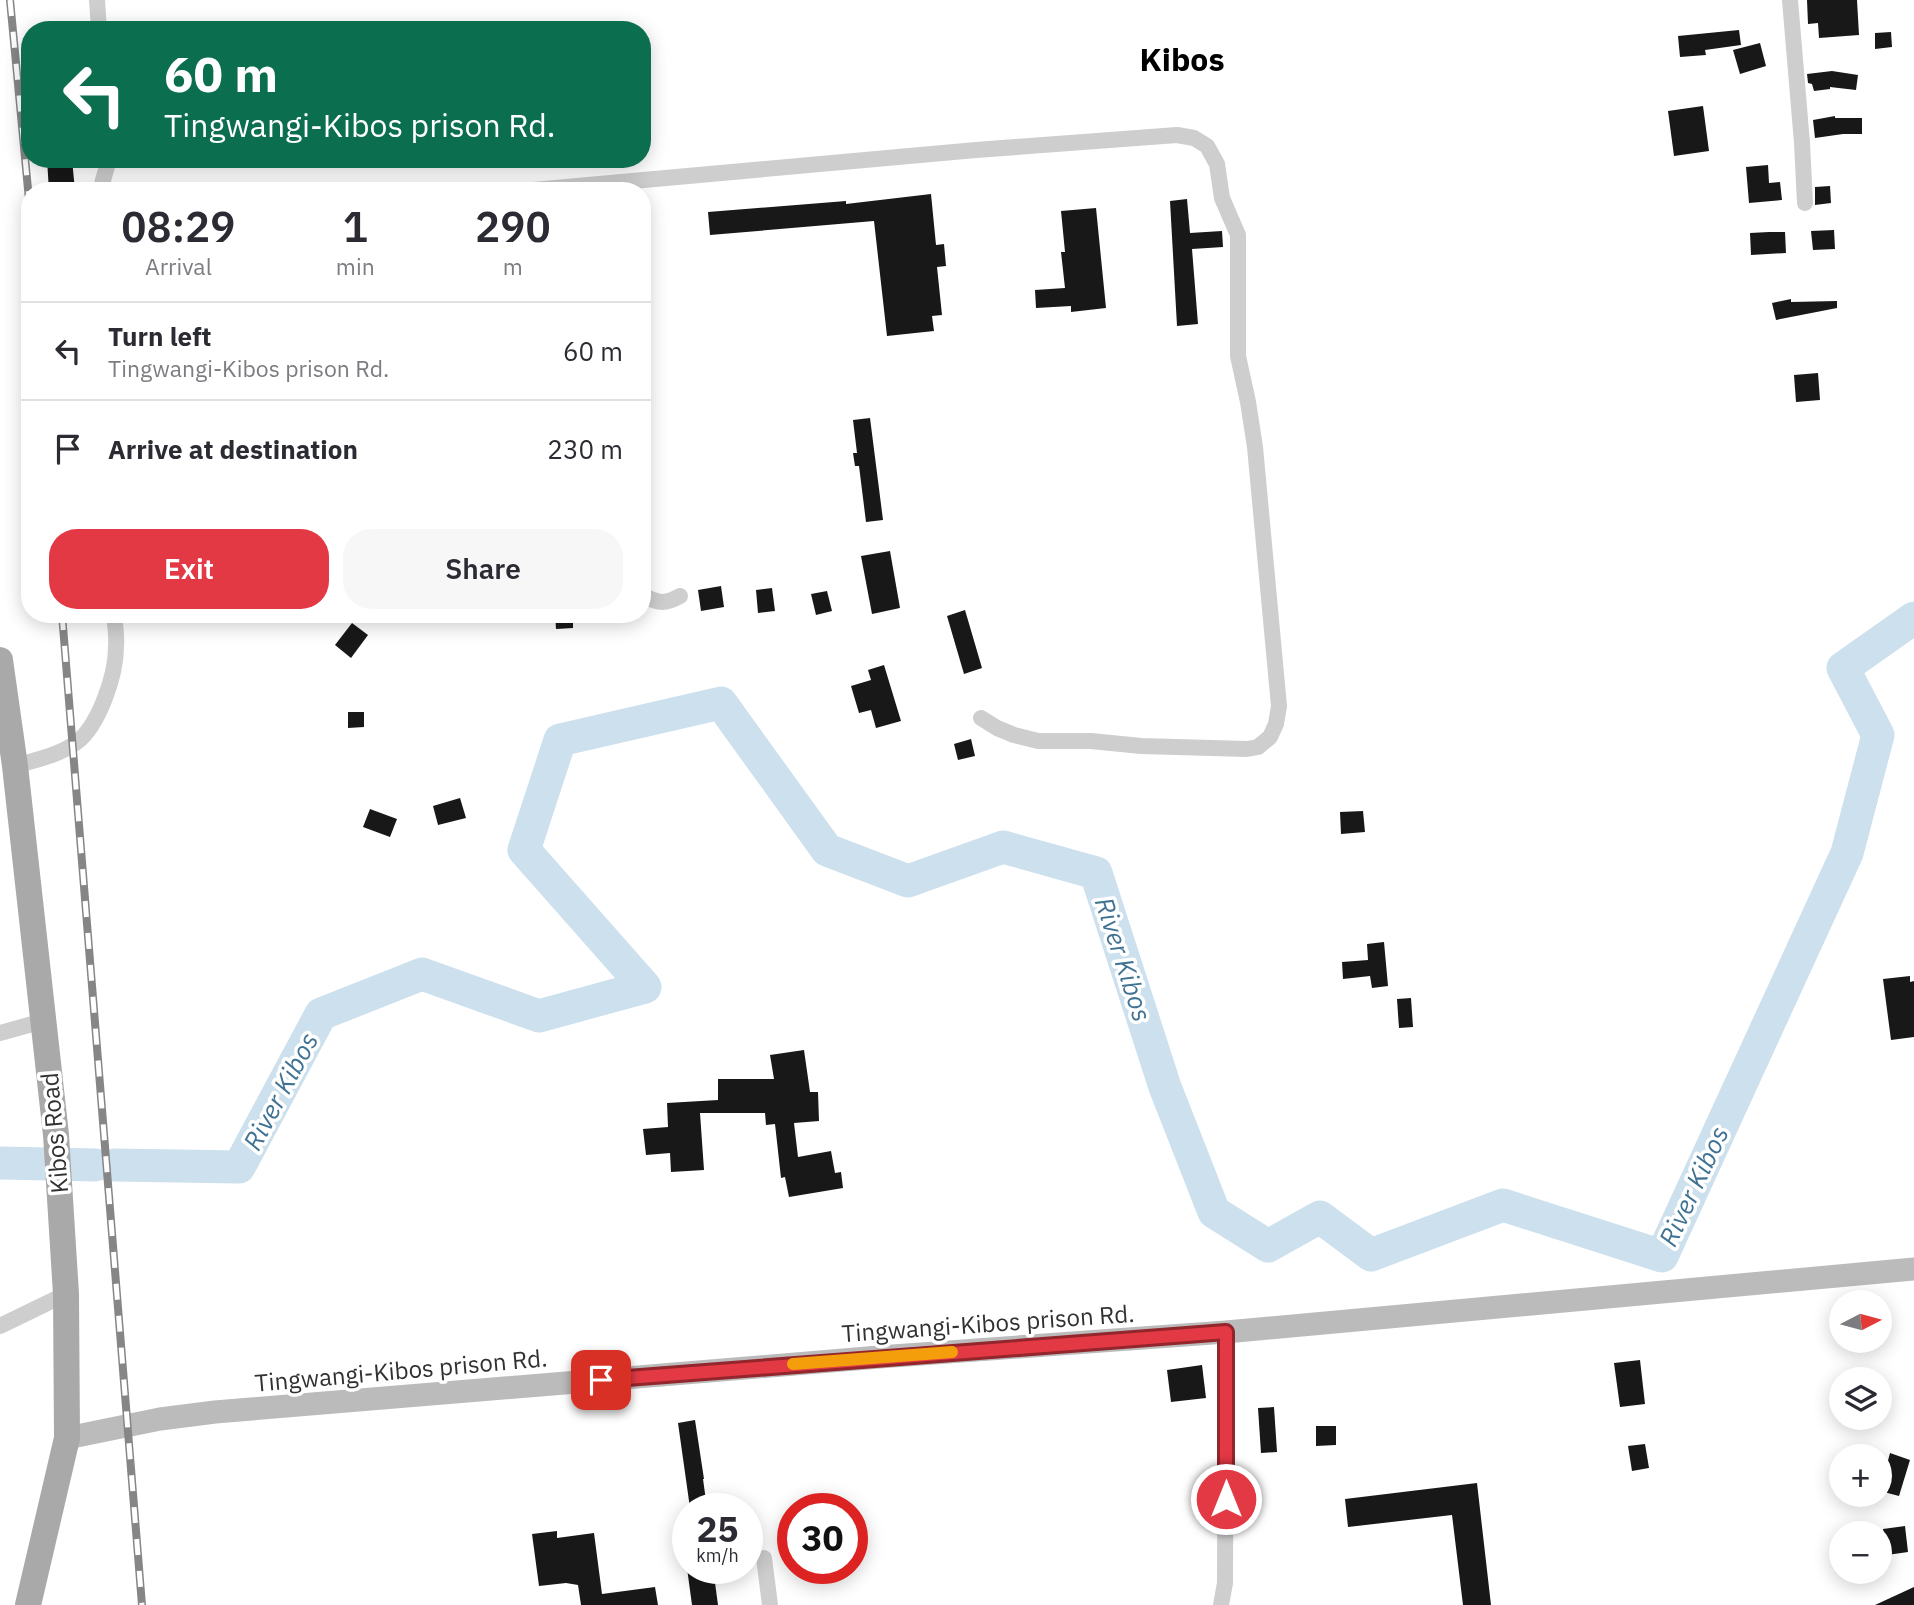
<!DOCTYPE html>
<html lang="en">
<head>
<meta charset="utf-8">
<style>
  :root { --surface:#fff; --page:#f7f7f7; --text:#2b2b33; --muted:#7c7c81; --line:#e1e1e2; --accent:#e23944 }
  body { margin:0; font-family:"IBM Plex Sans",sans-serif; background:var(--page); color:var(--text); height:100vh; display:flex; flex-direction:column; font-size:26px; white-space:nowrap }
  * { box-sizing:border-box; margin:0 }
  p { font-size:23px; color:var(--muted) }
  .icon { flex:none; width:38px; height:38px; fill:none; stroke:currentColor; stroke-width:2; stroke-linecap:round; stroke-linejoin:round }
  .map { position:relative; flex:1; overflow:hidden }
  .sheet { position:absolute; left:21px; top:182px; width:630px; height:441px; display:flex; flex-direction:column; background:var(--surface); border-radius:28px; box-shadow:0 4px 18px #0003 }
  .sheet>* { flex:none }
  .top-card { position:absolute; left:21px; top:21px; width:630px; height:147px; border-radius:28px; box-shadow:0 4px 18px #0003; background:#0b6e4f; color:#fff; overflow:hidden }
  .needle { width:46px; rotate:84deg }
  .fabs { position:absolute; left:1829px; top:1290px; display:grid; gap:14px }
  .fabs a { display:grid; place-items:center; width:63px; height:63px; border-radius:50%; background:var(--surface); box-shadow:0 4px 18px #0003; font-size:35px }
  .speed { position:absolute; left:672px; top:1493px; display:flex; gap:14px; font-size:35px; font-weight:700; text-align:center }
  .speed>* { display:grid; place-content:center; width:91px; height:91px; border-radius:50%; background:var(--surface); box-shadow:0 4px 18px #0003; line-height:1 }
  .speed small { font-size:18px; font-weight:400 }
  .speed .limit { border:10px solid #d22; background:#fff; color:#111 }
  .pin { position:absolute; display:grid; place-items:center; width:60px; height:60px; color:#fff; margin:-30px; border-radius:14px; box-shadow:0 4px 10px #0006 }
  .me { position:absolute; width:77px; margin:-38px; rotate:0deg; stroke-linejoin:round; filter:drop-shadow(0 0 5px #0008) }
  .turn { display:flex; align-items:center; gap:24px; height:147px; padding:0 28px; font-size:32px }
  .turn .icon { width:91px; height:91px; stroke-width:2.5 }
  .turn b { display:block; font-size:49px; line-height:60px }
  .eta { display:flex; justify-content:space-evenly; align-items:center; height:119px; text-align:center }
  .eta b { font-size:42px; font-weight:600; line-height:49px }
  .primary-button { display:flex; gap:14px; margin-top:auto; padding:14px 28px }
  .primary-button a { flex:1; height:80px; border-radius:28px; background:var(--accent); color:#fff; font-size:28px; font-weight:600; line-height:80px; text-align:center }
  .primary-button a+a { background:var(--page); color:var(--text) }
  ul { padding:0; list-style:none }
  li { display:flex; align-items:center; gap:21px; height:98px; padding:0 28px; border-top:2px solid var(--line) }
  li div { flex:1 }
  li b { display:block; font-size:26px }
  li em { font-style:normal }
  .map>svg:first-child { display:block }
</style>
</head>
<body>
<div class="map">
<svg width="1914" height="1605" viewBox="0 0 1914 1605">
  <rect width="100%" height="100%" fill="#fff"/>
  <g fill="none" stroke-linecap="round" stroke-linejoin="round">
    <g stroke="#cde0ed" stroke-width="33">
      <polyline points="0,1163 96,1165"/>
      <polyline points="115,1165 239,1167 321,1014 422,974 539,1016 645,987 524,850 560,740 721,703 827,850 908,881 1003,847 1096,873 1165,1087 1214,1212 1268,1246 1320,1217 1371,1255 1503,1205 1662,1256 1847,853 1878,735 1843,668 1914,618"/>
    </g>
  </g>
  <g fill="#181818">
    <polygon points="1807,0 1857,0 1859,35 1819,38 1818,23 1808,24"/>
    <polygon points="1739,30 1741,45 1705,50 1706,55 1680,57 1678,36"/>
    <polygon points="1891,32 1892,47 1875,49 1875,33"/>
    <polygon points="1760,43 1766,66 1740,74 1733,50"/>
    <polygon points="1832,71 1858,75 1856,90 1830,87 1830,89 1814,91 1812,84 1808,83 1807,74"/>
    <polygon points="1703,106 1709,151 1674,156 1668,111"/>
    <polygon points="1835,116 1835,118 1862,118 1862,134 1843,134 1815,138 1813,120"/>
    <polygon points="47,159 72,159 75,191 49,191"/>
    <polygon points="1768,165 1769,183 1780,182 1782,200 1749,203 1746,167"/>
    <polygon points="1830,186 1831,203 1815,205 1815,187"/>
    <polygon points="931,194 936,245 944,244 946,266 937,267 942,315 932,316 934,331 887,336 874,221 710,235 708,212 846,201 846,204"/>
    <polygon points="1187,199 1190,233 1222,231 1223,247 1192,249 1198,324 1177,326 1170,201"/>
    <polygon points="1096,208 1106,308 1071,312 1071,306 1036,308 1035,290 1065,288 1061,252 1065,252 1061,211"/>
    <polygon points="1834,230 1835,249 1813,250 1811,231"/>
    <polygon points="1769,232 1785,232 1786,253 1751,255 1750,233"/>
    <polygon points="1791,299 1791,302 1837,301 1837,308 1776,320 1772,303"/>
    <polygon points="1818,373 1820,400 1796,402 1794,375"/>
    <polygon points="870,418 883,520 866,522 859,466 855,466 853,453 857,453 853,420"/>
    <polygon points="890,551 900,608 872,614 861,556"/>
    <polygon points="721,586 724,607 701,611 698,590"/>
    <polygon points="772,588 775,611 758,613 756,590"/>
    <polygon points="827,591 832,611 816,615 811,594"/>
    <polygon points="965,610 982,668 964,674 947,616"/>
    <polygon points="555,614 573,614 573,628 556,629"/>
    <polygon points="352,623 368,635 351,658 335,645"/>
    <polygon points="884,665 901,721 876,728 871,710 859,713 851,686 871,680 868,670"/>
    <polygon points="348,712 364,712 364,727 348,728"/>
    <polygon points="971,739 975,756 958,760 954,744"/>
    <polygon points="460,798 466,818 438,825 433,806"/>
    <polygon points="370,809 397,819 390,837 363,827"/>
    <polygon points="1363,811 1365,832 1341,834 1340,812"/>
    <polygon points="1384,942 1388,986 1372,988 1370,976 1343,979 1342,962 1368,960 1367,944"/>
    <polygon points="1910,976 1910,982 1914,981 1914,1037 1891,1040 1883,979"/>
    <polygon points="1411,998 1413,1027 1399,1028 1397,999"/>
    <polygon points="804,1050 810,1092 818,1092 819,1121 794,1123 798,1157 831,1151 835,1173 841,1172 843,1188 789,1197 785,1177 781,1178 775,1124 766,1125 765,1113 700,1113 704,1170 671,1172 670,1153 646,1155 643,1129 668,1127 667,1103 718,1100 718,1079 774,1079 770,1055"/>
    <polygon points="1640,1360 1645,1404 1620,1407 1614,1363"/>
    <polygon points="1202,1365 1206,1398 1171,1402 1167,1370"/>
    <polygon points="1274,1407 1277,1452 1261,1453 1258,1408"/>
    <polygon points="695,1420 704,1479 703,1479 707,1508 690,1508 678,1423"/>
    <polygon points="1316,1426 1336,1426 1336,1445 1316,1446"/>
    <polygon points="1645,1444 1649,1468 1632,1471 1628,1446"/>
    <polygon points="1890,1453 1910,1460 1899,1496 1880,1491"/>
    <polygon points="1477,1483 1491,1605 1463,1605 1452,1515 1348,1527 1345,1499"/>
    <polygon points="1905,1526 1908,1552 1887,1555 1883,1529"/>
    <polygon points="557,1531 557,1538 594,1533 602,1594 655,1587 658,1605 581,1605 578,1585 566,1583 539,1586 532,1534"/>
    <polygon points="687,1568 713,1568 718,1605 692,1605"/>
    <polygon points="1914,1587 1914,1605 1875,1605"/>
  </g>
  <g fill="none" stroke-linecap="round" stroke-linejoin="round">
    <g stroke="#cecece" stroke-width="16">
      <polyline points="97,0 99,30"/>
      <polyline points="1790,0 1802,143 1805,203"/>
      <polyline points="100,191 109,159"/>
      <polyline points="522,191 976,150 1177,135 1194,138 1207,146 1217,164 1222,198 1238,235 1238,356 1248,402 1255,447 1279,706 1276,724 1270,737 1258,747 1247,749 1141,746 1091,741 1038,741 1014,735 997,728 981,718"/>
      <path d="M642,595C658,603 664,605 680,596"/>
      <path d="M15,766C35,760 60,755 77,742C99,725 116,675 116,647C117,636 115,625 114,614"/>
      <polyline points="0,1033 43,1021"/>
      <polyline points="0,1326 66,1294"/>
      <polyline points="764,1558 770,1605"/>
      <polyline points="1221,1605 1225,1583 1226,1332"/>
    </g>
    <polyline stroke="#bbb" stroke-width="23" points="67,1438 160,1419 215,1412 879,1357 1226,1332 1914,1269"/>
    <polyline stroke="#a9a9a9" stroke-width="26" points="0,660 15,766 56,1135 66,1294 67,1438 28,1605"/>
    <g stroke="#868686" stroke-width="8">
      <g id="rail">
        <polyline points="10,0 30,210"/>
        <polyline points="62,614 142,1605"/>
      </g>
    </g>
    <use href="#rail" stroke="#fff" stroke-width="5" stroke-dasharray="16" stroke-linecap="butt"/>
  </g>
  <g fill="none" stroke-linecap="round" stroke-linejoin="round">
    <g stroke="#93252c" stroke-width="18">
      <polyline id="route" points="601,1380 1226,1332 1226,1499"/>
    </g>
    <use href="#route" stroke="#e23944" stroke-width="12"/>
    <polyline stroke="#f59e0b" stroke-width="12" points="793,1364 952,1352"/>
  </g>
  <g text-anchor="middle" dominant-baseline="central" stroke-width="7" stroke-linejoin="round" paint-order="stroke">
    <g font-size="24" fill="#313131" stroke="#fff">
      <text transform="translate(54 1133) rotate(-95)">Kibos Road</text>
      <text transform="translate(988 1323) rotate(-4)">Tingwangi-Kibos prison Rd.</text>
      <text transform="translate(401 1370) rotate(-5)">Tingwangi-Kibos prison Rd.</text>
    </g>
    <g font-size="26" font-style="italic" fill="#407293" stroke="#fff">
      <text transform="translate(1124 959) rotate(72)">River Kibos</text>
      <text transform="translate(280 1091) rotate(-62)">River Kibos</text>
      <text transform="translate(1693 1186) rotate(-65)">River Kibos</text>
    </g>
    <g font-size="32" font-weight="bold" fill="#000" stroke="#fff">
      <text x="1182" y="59">Kibos</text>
    </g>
  </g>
</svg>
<div class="fabs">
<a><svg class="needle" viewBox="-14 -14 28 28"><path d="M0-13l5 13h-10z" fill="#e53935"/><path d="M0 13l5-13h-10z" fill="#7c7c81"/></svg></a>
<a><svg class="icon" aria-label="layers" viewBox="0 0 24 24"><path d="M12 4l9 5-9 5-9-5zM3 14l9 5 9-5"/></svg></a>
<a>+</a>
<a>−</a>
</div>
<div class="speed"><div>25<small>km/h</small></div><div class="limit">30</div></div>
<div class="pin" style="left:601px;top:1380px;background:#d93025"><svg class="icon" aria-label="arrive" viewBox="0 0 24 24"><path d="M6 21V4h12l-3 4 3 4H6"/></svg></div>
<svg class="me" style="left:1226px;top:1499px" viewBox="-20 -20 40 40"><circle r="17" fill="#e23944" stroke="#fff" stroke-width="3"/><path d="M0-11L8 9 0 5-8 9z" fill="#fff"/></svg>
<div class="top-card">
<div class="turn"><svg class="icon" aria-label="left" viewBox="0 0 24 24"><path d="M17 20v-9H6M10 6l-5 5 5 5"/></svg><div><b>60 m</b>Tingwangi-Kibos prison Rd.</div></div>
</div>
<section class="sheet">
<div class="eta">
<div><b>08:29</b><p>Arrival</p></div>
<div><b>1</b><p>min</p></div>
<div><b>290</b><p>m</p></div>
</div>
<ul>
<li><svg class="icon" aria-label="left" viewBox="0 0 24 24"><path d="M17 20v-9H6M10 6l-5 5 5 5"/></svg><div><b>Turn left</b><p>Tingwangi-Kibos prison Rd.</p></div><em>60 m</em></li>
<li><svg class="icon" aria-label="arrive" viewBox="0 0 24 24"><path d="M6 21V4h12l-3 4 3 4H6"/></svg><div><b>Arrive at destination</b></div><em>230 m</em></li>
</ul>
<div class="primary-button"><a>Exit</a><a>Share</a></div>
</section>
</div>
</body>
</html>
